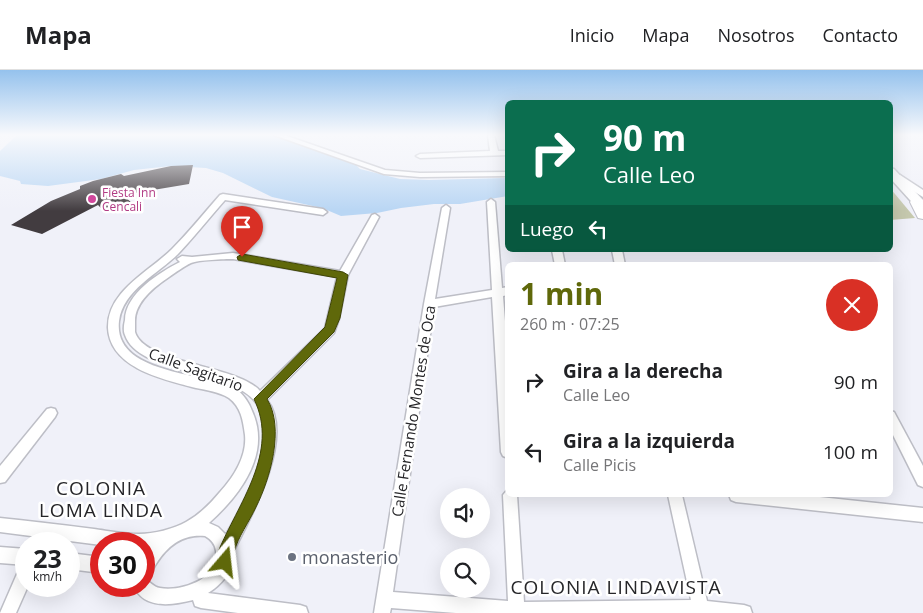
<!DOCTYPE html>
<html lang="es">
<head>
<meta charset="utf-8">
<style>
  :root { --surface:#fff; --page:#f6f6f6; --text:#202124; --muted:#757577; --line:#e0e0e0; --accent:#5f680a }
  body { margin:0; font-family:"Open Sans",sans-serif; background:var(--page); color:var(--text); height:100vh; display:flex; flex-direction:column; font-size:19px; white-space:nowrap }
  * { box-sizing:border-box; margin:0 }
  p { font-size:16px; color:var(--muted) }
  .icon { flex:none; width:28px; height:28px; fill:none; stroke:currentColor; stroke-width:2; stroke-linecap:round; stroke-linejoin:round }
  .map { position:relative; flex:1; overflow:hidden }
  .side { position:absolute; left:505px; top:192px; width:388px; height:235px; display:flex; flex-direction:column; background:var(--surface); border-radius:8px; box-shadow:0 5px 20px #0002 }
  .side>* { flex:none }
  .hud { position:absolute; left:505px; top:30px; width:388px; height:152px; border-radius:8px; box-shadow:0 5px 20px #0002; background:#0b6e4f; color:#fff; overflow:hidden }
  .tools { position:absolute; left:440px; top:418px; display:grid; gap:10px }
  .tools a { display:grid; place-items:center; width:50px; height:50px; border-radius:50%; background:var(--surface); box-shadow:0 5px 20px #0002; font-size:25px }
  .speed { position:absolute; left:15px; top:462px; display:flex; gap:10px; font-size:25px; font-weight:700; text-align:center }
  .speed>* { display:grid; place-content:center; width:65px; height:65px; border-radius:50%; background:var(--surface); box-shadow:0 5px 20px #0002; line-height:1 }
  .speed small { font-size:12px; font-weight:400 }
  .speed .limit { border:8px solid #d22; background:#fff; color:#111 }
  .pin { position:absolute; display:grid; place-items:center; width:42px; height:42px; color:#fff; margin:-51px -21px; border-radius:50% 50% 50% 0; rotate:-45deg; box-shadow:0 0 5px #0007 }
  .pin .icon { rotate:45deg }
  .me { position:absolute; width:55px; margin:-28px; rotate:17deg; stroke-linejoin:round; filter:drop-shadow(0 0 4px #0008) }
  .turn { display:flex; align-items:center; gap:18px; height:105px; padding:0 15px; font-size:22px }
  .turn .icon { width:65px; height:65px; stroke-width:2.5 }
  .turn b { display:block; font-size:35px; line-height:42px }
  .then { display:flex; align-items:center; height:48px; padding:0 15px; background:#0003; gap:10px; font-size:19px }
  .round { display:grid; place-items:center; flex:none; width:52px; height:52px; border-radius:26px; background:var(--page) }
  .head { display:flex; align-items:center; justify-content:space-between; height:85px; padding:0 15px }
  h1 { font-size:30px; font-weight:700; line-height:38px; color:var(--accent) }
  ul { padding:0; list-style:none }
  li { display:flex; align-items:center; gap:15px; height:70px; padding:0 15px }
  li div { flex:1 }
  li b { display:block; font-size:19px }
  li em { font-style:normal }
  header { display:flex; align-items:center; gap:30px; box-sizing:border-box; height:70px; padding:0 25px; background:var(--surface); border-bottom:1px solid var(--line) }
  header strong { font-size:24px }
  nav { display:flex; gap:28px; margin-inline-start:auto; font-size:18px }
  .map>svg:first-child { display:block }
</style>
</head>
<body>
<header>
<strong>Mapa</strong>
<nav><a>Inicio</a><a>Mapa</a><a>Nosotros</a><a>Contacto</a></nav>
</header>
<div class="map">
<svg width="923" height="543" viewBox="0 0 923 543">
  <rect width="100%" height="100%" fill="#f0f1f9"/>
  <polygon fill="#c6c9ae" points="890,118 915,148 890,150"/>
  <polygon fill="#b9d6f4" points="17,65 278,65 350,89 360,99 400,109 429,110 507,108 508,126 460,134 434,134 401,138 377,143 341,146 322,138 272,127 223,103 206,98 171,96 134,100 101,109 48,116 21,114 20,111 0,106 0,81"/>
  <polygon fill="#423c40" points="193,95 189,114 123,125 134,135 116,140 113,138 104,141 98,135 42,164 11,155 51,131 80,119 80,116 93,111 121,104 124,106 171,96"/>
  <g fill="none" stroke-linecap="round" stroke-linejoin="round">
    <g stroke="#bdbec6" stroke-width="3">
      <g id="minor">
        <polygon points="274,65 284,65 385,100 420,103 508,102 508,106 420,107 384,104"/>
        <polygon points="488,65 494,65 498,81 508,81 508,85 420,88 416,86 420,84 490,81"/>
        <polygon points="894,105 900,105 923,120 923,127 894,109"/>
        <path d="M223,124L323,139L327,142L323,145L225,130C209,148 194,167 178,184C158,204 123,220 119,251C113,306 207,301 237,320C244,325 249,333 252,341C272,384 239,426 209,453L218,457L226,465C245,429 274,382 260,340C246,299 139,307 125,265C123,261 124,254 125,250C125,224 160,202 180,192L177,189L182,186L192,187L233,183L340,201L372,145L375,144L379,147L348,205L339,249L334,263L267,330C296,367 250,449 232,484C235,500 220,516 208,523L300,535L306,537L308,543H238L201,538L195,536L193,530C173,535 144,540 134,516H144V509C150,511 153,517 160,518C182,522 221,508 216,481C215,474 212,470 205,466C183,464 168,475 156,494C152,500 151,506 144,509V485L149,478L144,479V474L101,475L0,462V448C31,451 63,455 94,459C109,461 124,464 139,464C153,464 174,459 186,452C199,445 211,433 220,422C234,407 247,386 245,365C243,350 241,337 229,328C220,322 206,320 196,318C166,310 110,299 108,258C107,221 149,202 172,179C189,162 204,143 220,125ZM233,189L337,207L325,258L260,321C238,295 144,294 135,262C135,259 135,254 135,251C135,232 154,217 169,207C175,203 184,196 191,193C199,190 224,189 233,189Z"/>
        <polygon points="491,129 495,132 502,218 508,217 508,225 503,226 508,289 508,388 503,386 501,382 492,227 434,237 393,522 508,531 503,425 508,419 508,425 517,425 524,532 691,530 668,425 682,425 707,531 744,535 750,537 752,543 456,543 391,538 390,543 374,543 424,234 442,138 446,135 450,138 435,229 492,220 487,132"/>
        <polygon points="552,180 562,180 565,195 555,195"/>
        <polygon points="612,180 622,180 625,195 615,195"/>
        <polygon points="51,338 55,339 57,343 55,347 5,412 0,413 0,396 47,339"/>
        <polygon points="890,341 894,342 923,396 923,417 918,415 890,359"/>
        <polygon points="729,425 801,425 923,438 923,452 736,432 731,430"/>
        <polygon points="0,477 26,479 26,495 0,493"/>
        <polygon points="69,483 101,487 101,503 69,499"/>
        <polygon points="26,495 26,516 28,516 16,543 0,543 20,497"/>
      </g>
    </g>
    <g stroke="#bdbec6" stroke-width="3">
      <polygon id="secondary" points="890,98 894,99 923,130 923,141 919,140 890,108"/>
    </g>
    <g stroke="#bdbec6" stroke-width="2">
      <polygon id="primary" points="917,128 923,130 923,149 918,148 910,132 912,129"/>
    </g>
    <use href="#minor" fill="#fff" fill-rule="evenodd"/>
    <use href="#secondary" fill="#fff" fill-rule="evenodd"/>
    <use href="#primary" fill="#fff" fill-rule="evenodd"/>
  </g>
  <linearGradient id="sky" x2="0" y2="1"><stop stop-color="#95c2ed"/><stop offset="0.46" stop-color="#f8f9fc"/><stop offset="1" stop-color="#f8f9fc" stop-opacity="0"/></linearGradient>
  <rect width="923" height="141" fill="url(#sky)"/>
  <path fill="#5f680a" stroke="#3e4406" d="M242,184L343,202L348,205L340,248L334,262L267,329C285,358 270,409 256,437C249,452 238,467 234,482C232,487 233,492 231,497L225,500L220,497L217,492L218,482C238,434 280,382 254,329L325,257L337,208L238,190L237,187Z"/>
  <circle fill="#d1479c" stroke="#fff" stroke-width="2" cx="92" cy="129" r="5"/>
  <circle fill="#6b7280" stroke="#fff" stroke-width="2" cx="292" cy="487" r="5"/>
  <g text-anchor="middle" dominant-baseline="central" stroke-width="5" stroke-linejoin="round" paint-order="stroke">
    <g font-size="12" fill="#b23c85" stroke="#fff" text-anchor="start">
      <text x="102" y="122">Fiesta Inn<tspan x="102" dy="14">Cencali</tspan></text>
    </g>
    <g font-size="15" fill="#262629" stroke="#fff">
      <text transform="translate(196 299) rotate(20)">Calle Sagitario</text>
      <text transform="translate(413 341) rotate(-81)">Calle Fernando Montes de Oca</text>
    </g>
    <g font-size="18" fill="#5b616d" stroke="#fff" text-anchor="start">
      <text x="302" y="487">monasterio</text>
    </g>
    <g font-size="19" letter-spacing="1" fill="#262629" stroke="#fff">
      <text x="101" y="418">COLONIA<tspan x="101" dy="22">LOMA LINDA</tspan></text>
      <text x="616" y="517">COLONIA LINDAVISTA</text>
    </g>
  </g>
</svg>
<div class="tools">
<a><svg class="icon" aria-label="sound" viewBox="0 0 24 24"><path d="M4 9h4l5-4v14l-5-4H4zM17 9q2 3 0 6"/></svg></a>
<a><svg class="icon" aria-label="search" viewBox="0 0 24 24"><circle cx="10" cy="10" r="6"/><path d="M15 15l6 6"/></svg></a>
</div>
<div class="speed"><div>23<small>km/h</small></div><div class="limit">30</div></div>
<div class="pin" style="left:242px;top:187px;background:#d93025"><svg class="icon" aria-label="arrive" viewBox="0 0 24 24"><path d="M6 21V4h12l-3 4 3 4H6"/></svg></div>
<svg class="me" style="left:225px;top:492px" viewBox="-20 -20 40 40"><path d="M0-17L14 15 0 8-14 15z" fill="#5f680a" stroke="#fff" stroke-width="4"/></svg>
<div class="hud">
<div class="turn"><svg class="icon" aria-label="right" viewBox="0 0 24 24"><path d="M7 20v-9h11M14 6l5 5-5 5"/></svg><div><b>90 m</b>Calle Leo</div></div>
<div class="then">Luego<svg class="icon" aria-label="left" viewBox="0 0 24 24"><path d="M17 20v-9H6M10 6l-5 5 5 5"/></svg></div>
</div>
<section class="side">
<div class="head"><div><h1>1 min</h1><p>260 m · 07:25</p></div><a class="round" style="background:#d93025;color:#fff"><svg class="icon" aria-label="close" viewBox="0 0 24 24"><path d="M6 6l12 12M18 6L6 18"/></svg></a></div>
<ul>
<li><svg class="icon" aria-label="right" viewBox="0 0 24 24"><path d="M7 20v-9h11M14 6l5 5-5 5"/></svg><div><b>Gira a la derecha</b><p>Calle Leo</p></div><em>90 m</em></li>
<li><svg class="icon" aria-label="left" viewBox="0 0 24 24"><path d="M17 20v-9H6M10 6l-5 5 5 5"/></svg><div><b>Gira a la izquierda</b><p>Calle Picis</p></div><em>100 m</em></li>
</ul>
</section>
</div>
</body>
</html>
